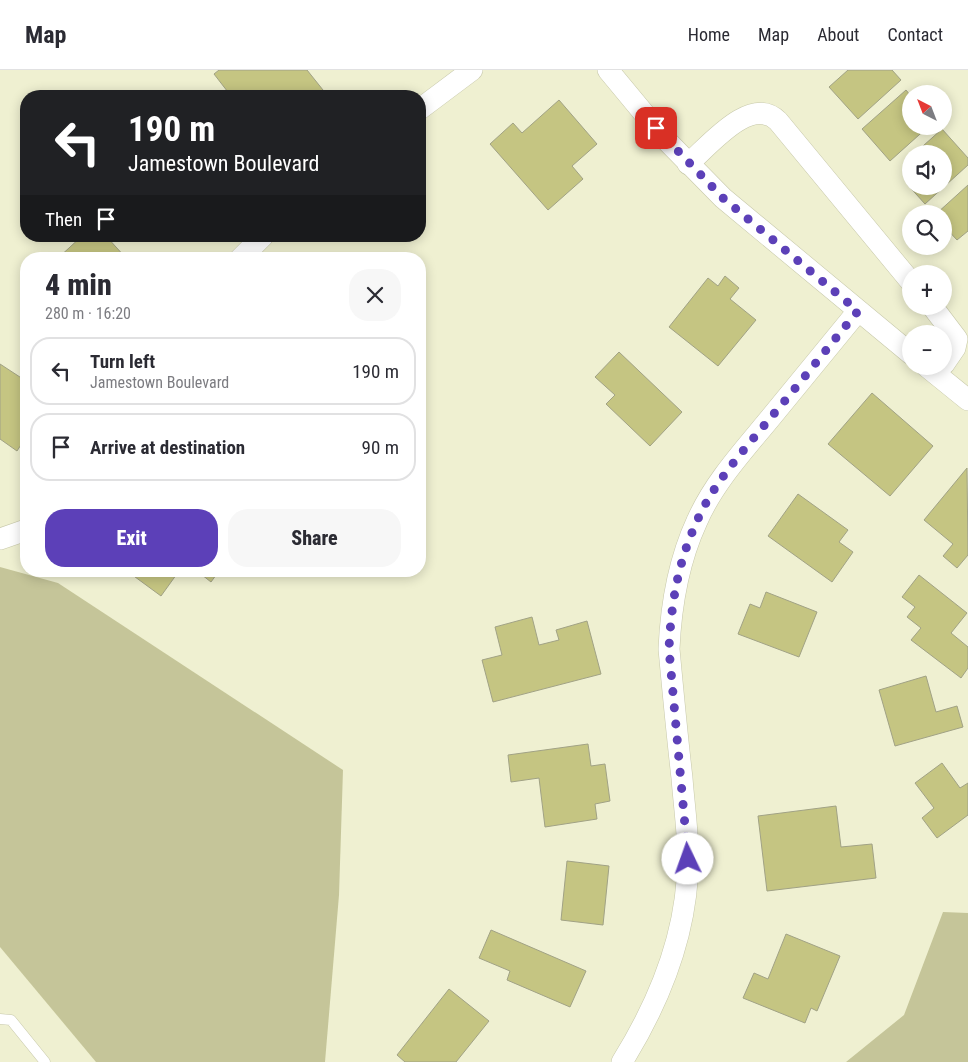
<!DOCTYPE html>
<html lang="en">
<head>
<meta charset="utf-8">
<style>
  :root { --surface:#fff; --page:#f7f7f7; --text:#2b2b33; --muted:#7c7c81; --line:#e1e1e2; --accent:#5c40b8 }
  body { margin:0; font-family:"Roboto Condensed",sans-serif; background:var(--page); color:var(--text); height:100vh; display:flex; flex-direction:column; font-size:19px; white-space:nowrap }
  * { box-sizing:border-box; margin:0 }
  p { font-size:16px; color:var(--muted) }
  .icon { flex:none; width:28px; height:28px; fill:none; stroke:currentColor; stroke-width:2; stroke-linecap:round; stroke-linejoin:round }
  .map { position:relative; flex:1; overflow:hidden }
  .drawer { position:absolute; left:20px; top:182px; width:406px; height:325px; display:flex; flex-direction:column; background:var(--surface); border-radius:20px; box-shadow:0 2px 12px #0003 }
  .drawer>* { flex:none }
  .guide { position:absolute; left:20px; top:20px; width:406px; height:152px; border-radius:20px; box-shadow:0 2px 12px #0003; background:#202124; color:#fff; overflow:hidden }
  .needle { width:32px; rotate:318deg }
  .buttons { position:absolute; left:902px; top:15px; display:grid; gap:10px }
  .buttons a { display:grid; place-items:center; width:50px; height:50px; border-radius:50%; background:var(--surface); box-shadow:0 2px 12px #0003; font-size:25px }
  .pin { position:absolute; display:grid; place-items:center; width:42px; height:42px; color:#fff; margin:-21px; border-radius:10px; box-shadow:0 2px 8px #0006 }
  .me { position:absolute; width:55px; margin:-28px; rotate:357deg; stroke-linejoin:round; filter:drop-shadow(0 0 4px #0008) }
  .turn { display:flex; align-items:center; gap:18px; height:105px; padding:0 25px; font-size:22px }
  .turn .icon { width:65px; height:65px; stroke-width:2.5 }
  .turn b { display:block; font-size:35px; line-height:42px }
  .then { display:flex; align-items:center; height:48px; padding:0 25px; background:#0003; gap:10px; font-size:19px }
  .round { display:grid; place-items:center; flex:none; width:52px; height:52px; border-radius:20px; background:var(--page) }
  .head { display:flex; align-items:center; justify-content:space-between; height:85px; padding:0 25px }
  h1 { font-size:30px; font-weight:800; line-height:38px }
  .cta { display:flex; gap:10px; margin-top:auto; padding:10px 25px }
  .cta a { flex:1; height:58px; border-radius:20px; background:var(--accent); color:#fff; font-size:20px; font-weight:800; line-height:58px; text-align:center }
  .cta a+a { background:var(--page); color:var(--text) }
  ul { padding:0; list-style:none }
  li { display:flex; align-items:center; gap:15px; height:68px; margin:0 10px 8px; padding:0 15px; border:2px solid var(--line); border-radius:20px }
  li div { flex:1 }
  li b { display:block; font-size:19px }
  li em { font-style:normal }
  header { display:flex; align-items:center; gap:30px; box-sizing:border-box; height:70px; padding:0 25px; background:var(--surface); border-bottom:1px solid var(--line) }
  header strong { font-size:24px }
  nav { display:flex; gap:28px; margin-inline-start:auto; font-size:18px }
  .map>svg:first-child { display:block }
</style>
</head>
<body>
<header>
<strong>Map</strong>
<nav><a>Home</a><a>Map</a><a>About</a><a>Contact</a></nav>
</header>
<div class="map">
<svg width="968" height="992" viewBox="0 0 968 992">
  <rect width="100%" height="100%" fill="#eff0d1"/>
  <g fill="#c5c599">
    <polygon points="0,497 58,513 343,700 339,825 325,992 96,992 0,877"/>
    <polygon points="943,842 968,843 968,992 846,992 904,945"/>
  </g>
  <g fill="#c5c582" stroke="#a1a285">
    <polygon points="219,0 307,0 323,20 316,26 291,26 290,24 287,26 231,26 214,4"/>
    <polygon points="848,0 892,0 901,10 858,49 829,17"/>
    <polygon points="906,20 911,26 911,56 929,56 890,91 862,59"/>
    <polygon points="559,30 597,74 572,96 583,109 548,140 490,74 513,53 522,63"/>
    <polygon points="942,59 968,88 968,95 925,134 907,114 911,110 911,116 944,116 944,84 914,84"/>
    <polygon points="968,115 968,161 957,170 944,156 944,144 936,144"/>
    <polygon points="82,166 106,166 126,188 57,189"/>
    <polygon points="725,206 739,218 730,229 756,250 718,296 669,257 708,208 718,216"/>
    <polygon points="619,282 682,342 650,376 606,334 615,325 595,307"/>
    <polygon points="0,294 26,311 26,367 17,381 0,369"/>
    <polygon points="872,323 933,376 890,426 828,374"/>
    <polygon points="967,398 968,485 957,498 943,486 953,474 924,450"/>
    <polygon points="798,424 848,460 839,472 853,482 832,512 768,466"/>
    <polygon points="127,501 179,501 161,526"/>
    <polygon points="197,501 219,501 211,512"/>
    <polygon points="919,505 967,543 951,563 968,577 968,598 961,608 911,570 921,558 907,547 915,537 902,527"/>
    <polygon points="766,522 817,542 799,587 738,564 750,534 760,538"/>
    <polygon points="532,547 539,575 559,570 556,560 587,551 601,604 493,632 482,590 502,585 495,557"/>
    <polygon points="926,606 936,642 957,636 963,657 895,676 879,620"/>
    <polygon points="588,674 591,696 605,694 610,731 595,734 597,749 545,757 539,708 511,712 508,685"/>
    <polygon points="942,693 960,718 968,713 968,745 937,768 922,748 934,738 915,713"/>
    <polygon points="836,736 841,777 872,774 876,808 767,821 758,746"/>
    <polygon points="567,791 609,796 603,855 561,850"/>
    <polygon points="491,860 586,901 570,937 507,910 510,901 479,888"/>
    <polygon points="786,864 840,886 817,941 811,938 805,953 743,928 754,903 768,909"/>
    <polygon points="449,919 489,951 456,992 405,992 397,985"/>
  </g>
  <g fill="none" stroke-linecap="round" stroke-linejoin="round">
    <g stroke="#c7c8aa" stroke-width="11">
      <polyline id="lane" points="0,949 11,950 45,992"/>
    </g>
    <g stroke="#c7c8aa" stroke-width="22">
      <g id="street">
        <polyline points="608,0 666,70 723,128 911,284"/>
        <polyline points="420,39 472,0"/>
        <path d="M688,94C709,76 751,24 778,51L911,212"/>
        <polyline points="240,189 263,166"/>
        <polyline points="932,236 957,269 955,278 944,294"/>
        <polyline points="926,296 968,330"/>
        <polyline points="0,469 26,460"/>
        <path d="M622,992C660,931 688,861 688,788C688,761 684,735 682,708C677,665 673,622 669,579C671,534 678,492 697,451C714,412 745,379 772,346C801,311 829,276 858,241"/>
      </g>
    </g>
    <use href="#lane" stroke="#fff" stroke-width="10"/>
    <use href="#street" stroke="#fff" stroke-width="21"/>
  </g>
  <g fill="none" stroke-linecap="round" stroke-linejoin="round">
    <path stroke="#5c40b8" stroke-width="9" stroke-dasharray="0 16.2" d="M656,58L723,128L858,241C829,276 801,312 772,346C745,379 714,412 697,451C678,492 671,534 669,579L688,789"/>
  </g>
</svg>
<div class="buttons">
<a><svg class="needle" viewBox="-14 -14 28 28"><path d="M0-13l5 13h-10z" fill="#e53935"/><path d="M0 13l5-13h-10z" fill="#7c7c81"/></svg></a>
<a><svg class="icon" aria-label="sound" viewBox="0 0 24 24"><path d="M4 9h4l5-4v14l-5-4H4zM17 9q2 3 0 6"/></svg></a>
<a><svg class="icon" aria-label="search" viewBox="0 0 24 24"><circle cx="10" cy="10" r="6"/><path d="M15 15l6 6"/></svg></a>
<a>+</a>
<a>−</a>
</div>
<div class="pin" style="left:656px;top:58px;background:#d93025"><svg class="icon" aria-label="arrive" viewBox="0 0 24 24"><path d="M6 21V4h12l-3 4 3 4H6"/></svg></div>
<svg class="me" style="left:688px;top:789px" viewBox="-20 -20 40 40"><circle r="19" fill="#fff"/><path d="M0-13L10 11 0 6-10 11z" fill="#5c40b8"/></svg>
<div class="guide">
<div class="turn"><svg class="icon" aria-label="left" viewBox="0 0 24 24"><path d="M17 20v-9H6M10 6l-5 5 5 5"/></svg><div><b>190 m</b>Jamestown Boulevard</div></div>
<div class="then">Then<svg class="icon" aria-label="arrive" viewBox="0 0 24 24"><path d="M6 21V4h12l-3 4 3 4H6"/></svg></div>
</div>
<section class="drawer">
<div class="head"><div><h1>4 min</h1><p>280 m · 16:20</p></div><a class="round"><svg class="icon" aria-label="close" viewBox="0 0 24 24"><path d="M6 6l12 12M18 6L6 18"/></svg></a></div>
<ul>
<li><svg class="icon" aria-label="left" viewBox="0 0 24 24"><path d="M17 20v-9H6M10 6l-5 5 5 5"/></svg><div><b>Turn left</b><p>Jamestown Boulevard</p></div><em>190 m</em></li>
<li><svg class="icon" aria-label="arrive" viewBox="0 0 24 24"><path d="M6 21V4h12l-3 4 3 4H6"/></svg><div><b>Arrive at destination</b></div><em>90 m</em></li>
</ul>
<div class="cta"><a>Exit</a><a>Share</a></div>
</section>
</div>
</body>
</html>
